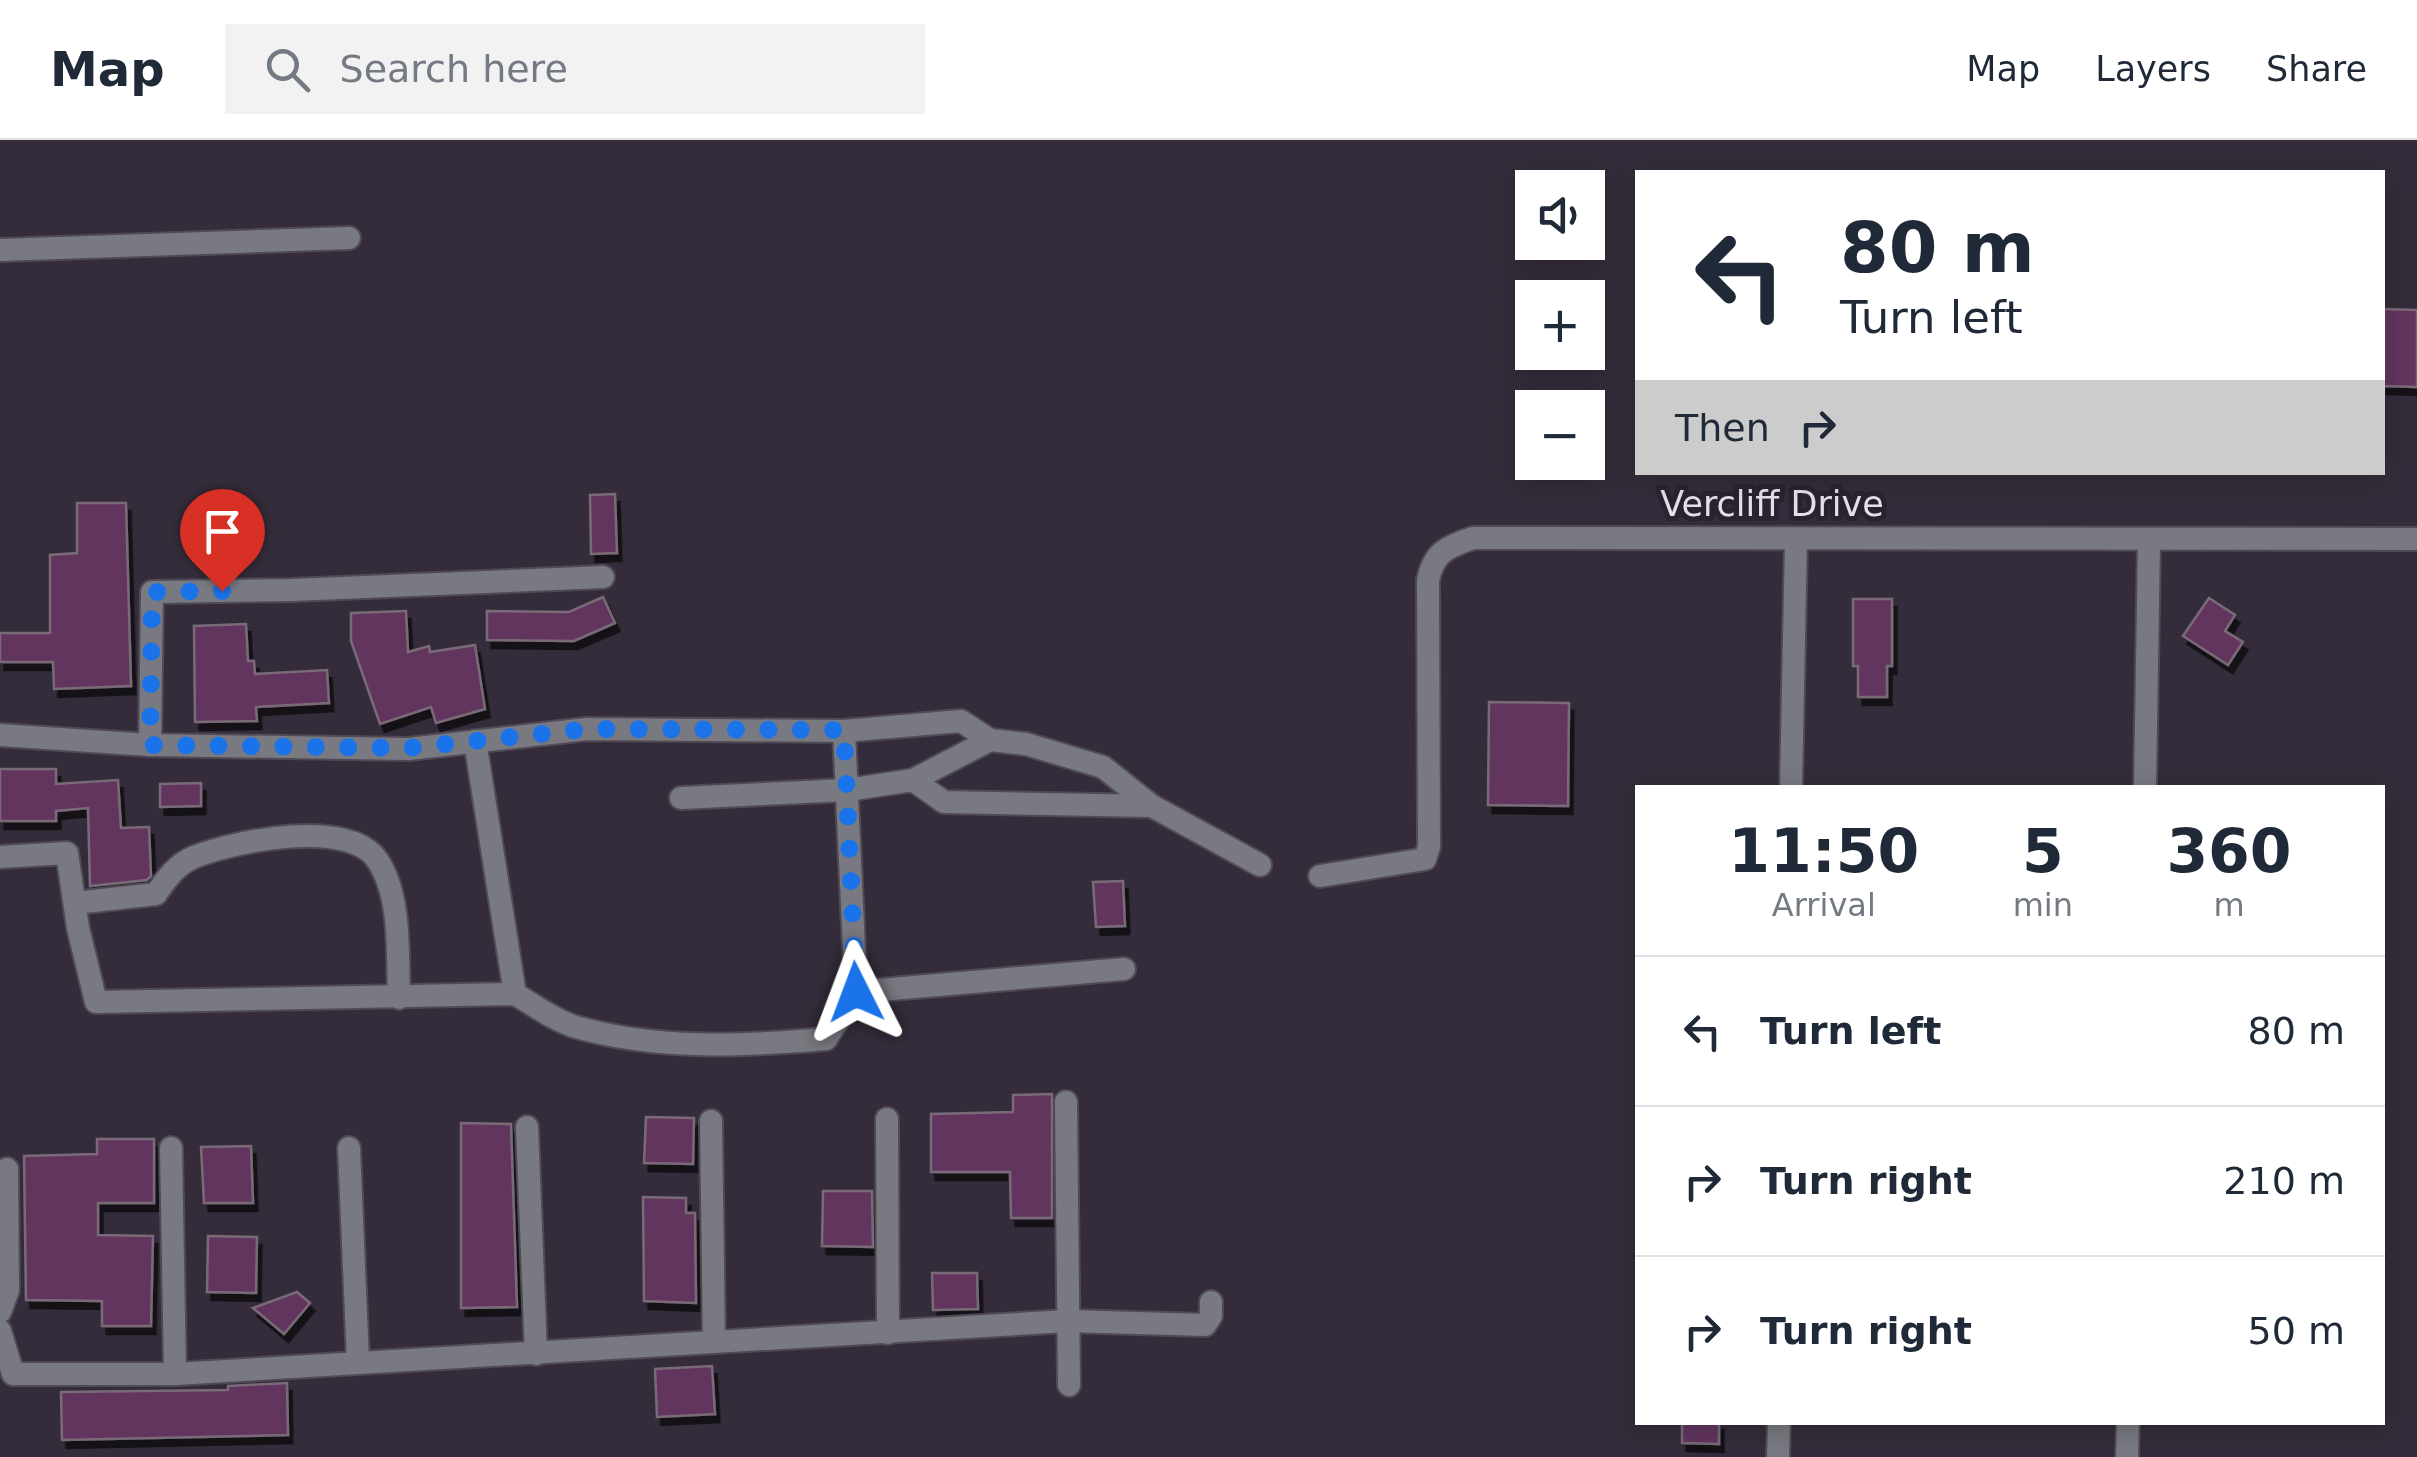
<!DOCTYPE html>
<html lang="en">
<head>
<meta charset="utf-8">
<style>
  :root { --surface:#fff; --page:#f2f2f3; --text:#1f2937; --muted:#747a83; --line:#e0e1e3 }
  body { margin:0; font-family:"DejaVu Sans",sans-serif; background:var(--page); color:var(--text); height:100vh; display:flex; flex-direction:column; font-size:38px; white-space:nowrap }
  * { box-sizing:border-box; margin:0 }
  p { font-size:32px; color:var(--muted) }
  .icon { flex:none; width:55px; height:55px; fill:none; stroke:currentColor; stroke-width:2; stroke-linecap:round; stroke-linejoin:round }
  .map { position:relative; flex:1; overflow:hidden }
  .sheet { position:absolute; left:1635px; top:645px; width:750px; height:640px; display:flex; flex-direction:column; background:var(--surface); border-radius:0px; box-shadow:0 5px 25px #0003 }
  .sheet>* { flex:none }
  .guide { position:absolute; left:1635px; top:30px; width:750px; height:305px; border-radius:0px; box-shadow:0 5px 25px #0003; background:#fff; color:var(--text); overflow:hidden }
  .buttons { position:absolute; left:1515px; top:30px; display:grid; gap:20px }
  .buttons a { display:grid; place-items:center; width:90px; height:90px; border-radius:0px; background:var(--surface); box-shadow:0 5px 25px #0003; font-size:50px }
  .pin { position:absolute; display:grid; place-items:center; width:85px; height:85px; color:#fff; margin:-102px -42px; border-radius:50% 50% 50% 0; rotate:-45deg; box-shadow:0 0 10px #0007 }
  .pin .icon { rotate:45deg }
  .me { position:absolute; width:110px; margin:-55px; rotate:357deg; stroke-linejoin:round; filter:drop-shadow(0 0 8px #0008) }
  .turn { display:flex; align-items:center; gap:35px; height:210px; padding:0 40px; font-size:45px }
  .turn .icon { width:130px; height:130px; stroke-width:2.5 }
  .turn b { display:block; font-size:70px; line-height:85px }
  .then { display:flex; align-items:center; height:95px; padding:0 40px; background:#0003; gap:20px; font-size:38px }
  .eta { display:flex; justify-content:space-evenly; align-items:center; height:170px; text-align:center }
  .eta b { font-size:60px; font-weight:700; line-height:70px }
  ul { padding:0; list-style:none }
  li { display:flex; align-items:center; gap:30px; height:150px; padding:0 40px; border-top:2px solid var(--line) }
  li div { flex:1 }
  li b { display:block; font-size:38px }
  li em { font-style:normal }
  header { display:flex; align-items:center; gap:60px; box-sizing:border-box; height:140px; padding:0 50px; background:var(--surface); border-bottom:2px solid var(--line) }
  header strong { font-size:48px }
  nav { display:flex; gap:55px; margin-inline-start:auto; font-size:35px }
  .search { width:700px; height:90px; background:var(--page); display:flex; align-items:center; gap:25px; box-sizing:border-box; padding:0 35px; border-radius:0px; color:var(--muted); font-size:38px }
  .map>svg:first-child { display:block }
</style>
</head>
<body>
<header>
<strong>Map</strong>
<div class="search"><svg class="icon" aria-label="search" viewBox="0 0 24 24"><circle cx="10" cy="10" r="6"/><path d="M15 15l6 6"/></svg>Search here</div>
<nav><a>Map</a><a>Layers</a><a>Share</a></nav>
</header>
<div class="map">
<svg width="2417" height="1317" viewBox="0 0 2417 1317">
  <defs>
    <filter id="shadow"><feDropShadow dx="4.5" dy="8" stdDeviation="0" flood-color="#0009"/></filter>
  </defs>
  <rect width="100%" height="100%" fill="#342c3a"/>
  <g fill="#62355f" stroke="#7a6b78" stroke-width="2.5" filter="url(#shadow)">
    <polygon points="2382,169 2417,170 2417,247 2382,246"/>
    <polygon points="615,354 617,413 591,414 590,355"/>
    <polygon points="77,363 126,363 131,546 54,549 53,522 0,522 0,493 50,493 50,415 77,413"/>
    <polygon points="603,457 615,483 574,501 487,500 487,471 569,472"/>
    <polygon points="2209,458 2235,475 2225,491 2243,502 2228,525 2183,496"/>
    <polygon points="1853,459 1892,459 1892,526 1887,526 1887,557 1858,557 1858,526 1853,526"/>
    <polygon points="406,471 408,512 429,506 430,512 475,505 485,569 436,583 431,567 380,584 351,501 351,473"/>
    <polygon points="246,484 248,521 254,521 255,534 327,530 329,563 256,567 257,581 195,582 194,486"/>
    <polygon points="1489,562 1569,563 1568,666 1488,665"/>
    <polygon points="0,629 56,629 56,644 118,640 121,688 149,687 151,736 147,740 90,746 88,668 56,671 56,681 0,681"/>
    <polygon points="201,643 201,666 160,667 160,644"/>
    <polygon points="1123,741 1125,786 1096,787 1093,742"/>
    <polygon points="1052,954 1052,1078 1011,1078 1010,1032 931,1032 931,974 1013,972 1013,955"/>
    <polygon points="646,977 694,978 693,1024 644,1023"/>
    <polygon points="461,983 511,984 517,1167 461,1168"/>
    <polygon points="97,999 154,999 154,1063 98,1063 98,1095 153,1096 151,1186 102,1186 102,1161 26,1160 24,1016 97,1014"/>
    <polygon points="251,1006 253,1063 204,1063 201,1007"/>
    <polygon points="823,1051 872,1051 873,1107 822,1106"/>
    <polygon points="643,1057 686,1058 686,1073 695,1073 696,1163 644,1161"/>
    <polygon points="208,1096 257,1097 256,1153 207,1152"/>
    <polygon points="932,1133 977,1133 978,1169 933,1170"/>
    <polygon points="297,1152 310,1163 284,1194 253,1168"/>
    <polygon points="712,1226 715,1274 657,1277 655,1229"/>
    <polygon points="287,1243 288,1295 62,1300 61,1252 228,1250 228,1246"/>
    <polygon points="1682,1282 1719,1282 1719,1304 1682,1303"/>
  </g>
  <g fill="none" stroke-linecap="round" stroke-linejoin="round">
    <g stroke="#504956" stroke-width="26">
      <g id="minor">
        <polyline points="0,110 349,98"/>
        <polyline points="844,591 856,852"/>
        <polyline points="0,595 150,605 408,609 587,589 844,591 961,581 990,600 1026,604 1103,627 1152,666 1260,725"/>
        <polyline points="475,601 515,854"/>
        <polyline points="150,605 152,452 292,450 603,437"/>
        <polyline points="913,640 944,662 1152,666"/>
        <polyline points="1791,648 1796,399"/>
        <polyline points="2145,648 2149,401"/>
        <polyline points="681,658 847,650 913,640 990,600"/>
        <path d="M0,717L67,713L78,788L96,862L515,854C534,865 555,881 576,887C657,910 743,906 826,899L856,852L1124,829"/>
        <path d="M1320,736L1425,719L1429,707L1428,440C1434,412 1447,407 1473,398L2417,399"/>
        <path d="M75,763L156,754C166,739 177,724 194,717C235,701 350,677 378,721C402,758 397,815 399,858"/>
        <polyline points="1066,962 1069,1245"/>
        <polyline points="887,979 888,1193"/>
        <polyline points="711,981 714,1201"/>
        <polyline points="527,987 536,1214"/>
        <polyline points="171,1008 175,1234"/>
        <polyline points="349,1008 358,1222"/>
        <polyline points="0,1172 8,1150 7,1029"/>
        <polyline points="0,1191 13,1234 175,1234 1067,1181 1205,1185 1211,1176 1211,1162"/>
        <polyline points="1778,1317 1779,1282"/>
        <polyline points="2127,1317 2128,1282"/>
      </g>
    </g>
    <use href="#minor" stroke="#797981" stroke-width="22"/>
  </g>
  <g fill="none" stroke-linecap="round" stroke-linejoin="round">
    <polyline stroke="#1a73e8" stroke-width="18" stroke-dasharray="0 32.4" points="222,451 152,452 150,605 408,608 587,589 844,590 856,852"/>
  </g>
  <g text-anchor="middle" dominant-baseline="central" stroke-width="10" stroke-linejoin="round" paint-order="stroke">
    <g font-size="35" fill="#e4dfe9" stroke="#2a2230">
      <text x="1772" y="364">Vercliff Drive</text>
    </g>
  </g>
</svg>
<div class="buttons">
<a><svg class="icon" aria-label="sound" viewBox="0 0 24 24"><path d="M4 9h4l5-4v14l-5-4H4zM17 9q2 3 0 6"/></svg></a>
<a>+</a>
<a>−</a>
</div>
<div class="pin" style="left:222px;top:451px;background:#d93025"><svg class="icon" aria-label="arrive" viewBox="0 0 24 24"><path d="M6 21V4h12l-3 4 3 4H6"/></svg></div>
<svg class="me" style="left:856px;top:852px" viewBox="-20 -20 40 40"><path d="M0-17L14 15 0 8-14 15z" fill="#1a73e8" stroke="#fff" stroke-width="4"/></svg>
<div class="guide">
<div class="turn"><svg class="icon" aria-label="left" viewBox="0 0 24 24"><path d="M17 20v-9H6M10 6l-5 5 5 5"/></svg><div><b>80 m</b>Turn left</div></div>
<div class="then">Then<svg class="icon" aria-label="right" viewBox="0 0 24 24"><path d="M7 20v-9h11M14 6l5 5-5 5"/></svg></div>
</div>
<section class="sheet">
<div class="eta">
<div><b>11:50</b><p>Arrival</p></div>
<div><b>5</b><p>min</p></div>
<div><b>360</b><p>m</p></div>
</div>
<ul>
<li><svg class="icon" aria-label="left" viewBox="0 0 24 24"><path d="M17 20v-9H6M10 6l-5 5 5 5"/></svg><div><b>Turn left</b></div><em>80 m</em></li>
<li><svg class="icon" aria-label="right" viewBox="0 0 24 24"><path d="M7 20v-9h11M14 6l5 5-5 5"/></svg><div><b>Turn right</b></div><em>210 m</em></li>
<li><svg class="icon" aria-label="right" viewBox="0 0 24 24"><path d="M7 20v-9h11M14 6l5 5-5 5"/></svg><div><b>Turn right</b></div><em>50 m</em></li>
</ul>
</section>
</div>
</body>
</html>
